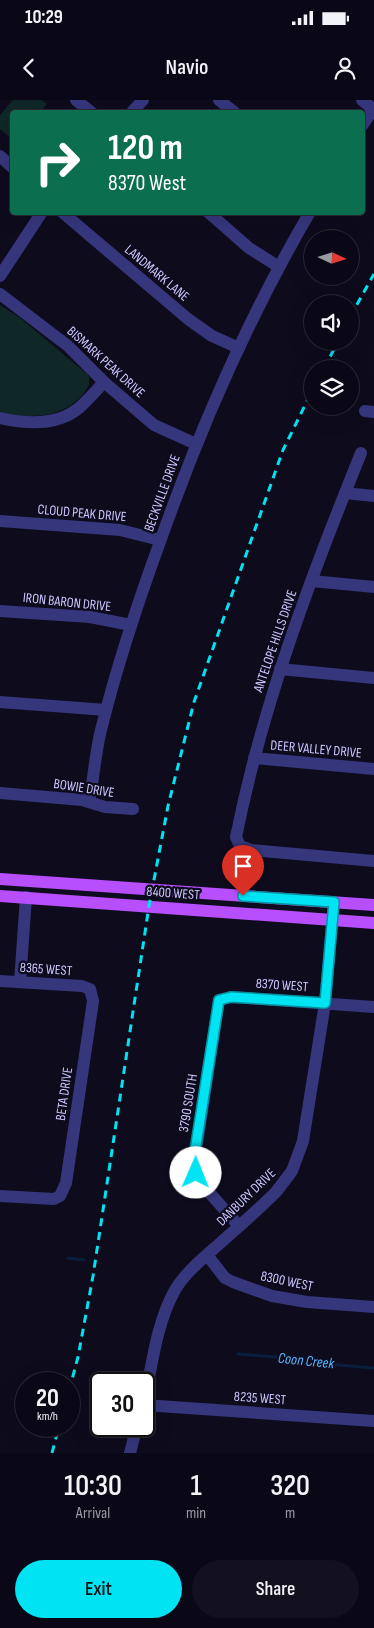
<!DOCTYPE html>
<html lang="en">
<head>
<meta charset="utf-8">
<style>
  :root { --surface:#0a0816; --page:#13111f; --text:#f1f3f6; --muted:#999aa1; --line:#2a2935; --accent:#00e3f3 }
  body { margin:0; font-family:"Sofia Sans Condensed",sans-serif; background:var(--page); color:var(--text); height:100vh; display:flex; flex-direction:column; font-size:19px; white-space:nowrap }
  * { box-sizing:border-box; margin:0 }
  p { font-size:16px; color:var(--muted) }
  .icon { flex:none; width:28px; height:28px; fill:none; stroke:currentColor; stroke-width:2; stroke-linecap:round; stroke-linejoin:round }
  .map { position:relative; height:1353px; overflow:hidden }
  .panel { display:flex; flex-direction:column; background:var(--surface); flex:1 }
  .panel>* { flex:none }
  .top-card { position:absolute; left:10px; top:10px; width:355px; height:105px; border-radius:5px; box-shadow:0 5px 20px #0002,0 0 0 1px var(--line); background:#0b6e4f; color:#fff; overflow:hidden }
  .needle { width:32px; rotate:94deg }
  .fabs { position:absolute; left:304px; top:130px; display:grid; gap:10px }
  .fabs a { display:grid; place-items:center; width:55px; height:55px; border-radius:50%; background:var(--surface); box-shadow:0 5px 20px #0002,0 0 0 1px var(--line); font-size:25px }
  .speed { position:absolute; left:15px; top:1272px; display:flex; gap:10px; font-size:25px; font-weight:700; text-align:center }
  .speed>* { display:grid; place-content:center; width:65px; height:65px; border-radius:50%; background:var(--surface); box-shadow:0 5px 20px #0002,0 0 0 1px var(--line); line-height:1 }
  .speed small { font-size:12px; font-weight:400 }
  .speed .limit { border:2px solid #111; border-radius:8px; background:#fff; color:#111 }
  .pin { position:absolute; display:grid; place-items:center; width:42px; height:42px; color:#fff; margin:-51px -21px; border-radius:50% 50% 50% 0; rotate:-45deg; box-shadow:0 0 5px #0007 }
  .pin .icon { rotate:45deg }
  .me { position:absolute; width:55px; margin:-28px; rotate:1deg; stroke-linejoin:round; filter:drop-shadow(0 0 4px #0008) }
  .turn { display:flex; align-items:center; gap:18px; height:105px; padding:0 15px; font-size:22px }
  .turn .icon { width:65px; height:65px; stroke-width:2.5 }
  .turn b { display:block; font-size:35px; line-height:42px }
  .eta { display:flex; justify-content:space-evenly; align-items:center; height:85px; text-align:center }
  .eta b { font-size:30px; font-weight:600; line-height:35px }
  .button { display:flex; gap:10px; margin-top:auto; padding:10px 15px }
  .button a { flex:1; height:58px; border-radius:30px; background:var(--accent); color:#111; font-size:20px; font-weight:600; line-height:58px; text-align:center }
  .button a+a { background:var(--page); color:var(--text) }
  .status { display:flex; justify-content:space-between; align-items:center; height:35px; padding:0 25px; background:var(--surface); direction:ltr }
  .status svg { height:14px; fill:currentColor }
  header { display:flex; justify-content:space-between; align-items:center; height:65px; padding:0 15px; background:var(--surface); font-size:22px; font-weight:600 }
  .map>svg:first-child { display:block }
</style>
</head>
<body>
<div class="status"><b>10:29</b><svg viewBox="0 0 49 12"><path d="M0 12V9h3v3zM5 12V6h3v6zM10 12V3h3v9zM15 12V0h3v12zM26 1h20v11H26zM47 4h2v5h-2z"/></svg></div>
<header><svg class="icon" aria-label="back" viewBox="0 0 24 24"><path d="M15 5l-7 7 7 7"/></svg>Navio<svg class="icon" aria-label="person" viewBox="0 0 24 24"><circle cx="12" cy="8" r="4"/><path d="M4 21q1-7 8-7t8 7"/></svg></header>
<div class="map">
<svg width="374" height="1353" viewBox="0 0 374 1353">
  <rect width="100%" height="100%" fill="#0e0b1d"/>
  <g fill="#0f2726">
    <polygon points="13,0 42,0 47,4 40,12 12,12 12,39 0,29 0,15"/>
    <path d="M0,205L19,217L87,274L89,277V285C71,318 32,320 0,312Z"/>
  </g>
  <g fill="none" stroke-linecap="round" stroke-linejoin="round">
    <g stroke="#0a1f3e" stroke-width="3">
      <polyline points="68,1158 84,1160"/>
      <polyline points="238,1254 300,1259 326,1264 374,1268"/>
    </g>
    <g stroke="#36367d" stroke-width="12">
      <polyline points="76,0 91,12"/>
      <polyline points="219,0 234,12"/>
      <polyline points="362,0 373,9"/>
      <polyline points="132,12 143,0"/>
      <polyline points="362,26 374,8"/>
      <polyline points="0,56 12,67"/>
      <polyline points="62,112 188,219 212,236 239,248"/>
      <polyline points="208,112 249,148 279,167"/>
      <polyline points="0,176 42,112"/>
      <polyline points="0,194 68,246 104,282 154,325 196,344"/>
      <polyline points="365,311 374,312"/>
      <path d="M0,318C26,324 57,326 79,308C88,300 96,291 104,282"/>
      <path d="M361,353C310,479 263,603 236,737L240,746L251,750L374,761"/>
      <polyline points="345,393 374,396"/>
      <polyline points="0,421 120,430 160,440"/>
      <polyline points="312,481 374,487"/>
      <polyline points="0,511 90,517 131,525"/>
      <polyline points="280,569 374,578"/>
      <polyline points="0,602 106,610"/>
      <polyline points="254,658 374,669"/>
      <polyline points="0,693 82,700 105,707 133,709"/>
      <path d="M89,701C94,678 95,654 101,630C117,565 138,502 161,439C201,326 249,216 310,112"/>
      <polyline points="0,881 82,886 90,889 93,901 66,1083 60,1096 54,1099 0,1096"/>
      <polyline points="20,882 26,797"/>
      <polyline points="239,1126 199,1081 194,1063 219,900 231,897 374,907"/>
      <polyline points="207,1155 225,1178 233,1182 272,1196 307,1202 374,1207"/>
      <path d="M144,1303C152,1266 156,1224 175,1190C185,1173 202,1159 217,1146C237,1128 257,1111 276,1092L292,1071L303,1041L325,903L334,802"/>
      <polyline points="144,1305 374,1321"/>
      <polyline points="130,1353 137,1326"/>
    </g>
    <g stroke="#b74fff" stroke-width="12">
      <polyline points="0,779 374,805"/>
      <polyline points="0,796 374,823"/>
    </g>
    <g stroke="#00e3f3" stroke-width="3" stroke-dasharray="8 6" stroke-linecap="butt">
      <polyline points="350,217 374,174"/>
      <polyline points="324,269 338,241"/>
      <polyline points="69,1291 78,1257 93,1176 149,806 168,706 194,602 283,350 312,291"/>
      <polyline points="52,1353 59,1326"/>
    </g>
  </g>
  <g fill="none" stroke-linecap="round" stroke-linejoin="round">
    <g stroke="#00949e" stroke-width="12">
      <polyline id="route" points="196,1073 194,1063 195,1051 219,900 231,897 325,903 334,802 243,796"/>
    </g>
    <use href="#route" stroke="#00e3f3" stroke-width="9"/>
  </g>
  <g text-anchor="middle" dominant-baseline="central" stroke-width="4.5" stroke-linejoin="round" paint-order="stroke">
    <g font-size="14" fill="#ccc8ff" stroke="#0e0b1d">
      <text transform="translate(157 173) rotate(40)">LANDMARK LANE</text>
      <text transform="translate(106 262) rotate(42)">BISMARK PEAK DRIVE</text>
      <text transform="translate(162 393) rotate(-70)">BECKVILLE DRIVE</text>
      <text transform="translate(82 413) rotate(5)">CLOUD PEAK DRIVE</text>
      <text transform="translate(67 502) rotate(6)">IRON BARON DRIVE</text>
      <text transform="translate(275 541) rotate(-71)">ANTELOPE HILLS DRIVE</text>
      <text transform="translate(316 649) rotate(5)">DEER VALLEY DRIVE</text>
      <text transform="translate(84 688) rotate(9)">BOWIE DRIVE</text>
      <text transform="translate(173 793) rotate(4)">8400 WEST</text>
      <text transform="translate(46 869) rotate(4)">8365 WEST</text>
      <text transform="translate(282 885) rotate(4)">8370 WEST</text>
      <text transform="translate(64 994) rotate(-82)">BETA DRIVE</text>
      <text transform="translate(188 1003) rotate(-81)">3790 SOUTH</text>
      <text transform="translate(246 1097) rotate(-44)">DANBURY DRIVE</text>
      <text transform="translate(287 1181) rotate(12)">8300 WEST</text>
      <text transform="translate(260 1298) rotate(4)">8235 WEST</text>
    </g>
    <g font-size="15" font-style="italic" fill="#56b6ff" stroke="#0e0b1d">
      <text transform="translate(306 1261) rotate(6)">Coon Creek</text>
    </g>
  </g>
</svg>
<div class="fabs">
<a><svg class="needle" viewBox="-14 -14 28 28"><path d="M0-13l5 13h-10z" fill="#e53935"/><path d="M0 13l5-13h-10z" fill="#999aa1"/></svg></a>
<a><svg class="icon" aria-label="sound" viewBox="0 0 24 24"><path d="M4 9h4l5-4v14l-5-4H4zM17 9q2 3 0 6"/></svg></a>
<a><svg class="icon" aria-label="layers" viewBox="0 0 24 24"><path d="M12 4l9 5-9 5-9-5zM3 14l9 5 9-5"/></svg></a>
</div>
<div class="speed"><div>20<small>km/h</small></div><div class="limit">30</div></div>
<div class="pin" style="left:243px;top:796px;background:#d93025"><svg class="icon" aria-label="arrive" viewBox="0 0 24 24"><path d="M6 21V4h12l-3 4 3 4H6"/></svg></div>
<svg class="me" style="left:196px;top:1073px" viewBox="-20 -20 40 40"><circle r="19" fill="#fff"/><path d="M0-13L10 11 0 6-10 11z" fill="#00e3f3"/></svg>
<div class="top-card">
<div class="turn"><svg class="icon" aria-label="right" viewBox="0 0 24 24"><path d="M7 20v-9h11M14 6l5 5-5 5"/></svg><div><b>120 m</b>8370 West</div></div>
</div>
</div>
<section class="panel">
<div class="eta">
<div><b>10:30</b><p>Arrival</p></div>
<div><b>1</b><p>min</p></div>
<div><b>320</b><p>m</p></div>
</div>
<div class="button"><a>Exit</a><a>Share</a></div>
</section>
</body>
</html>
